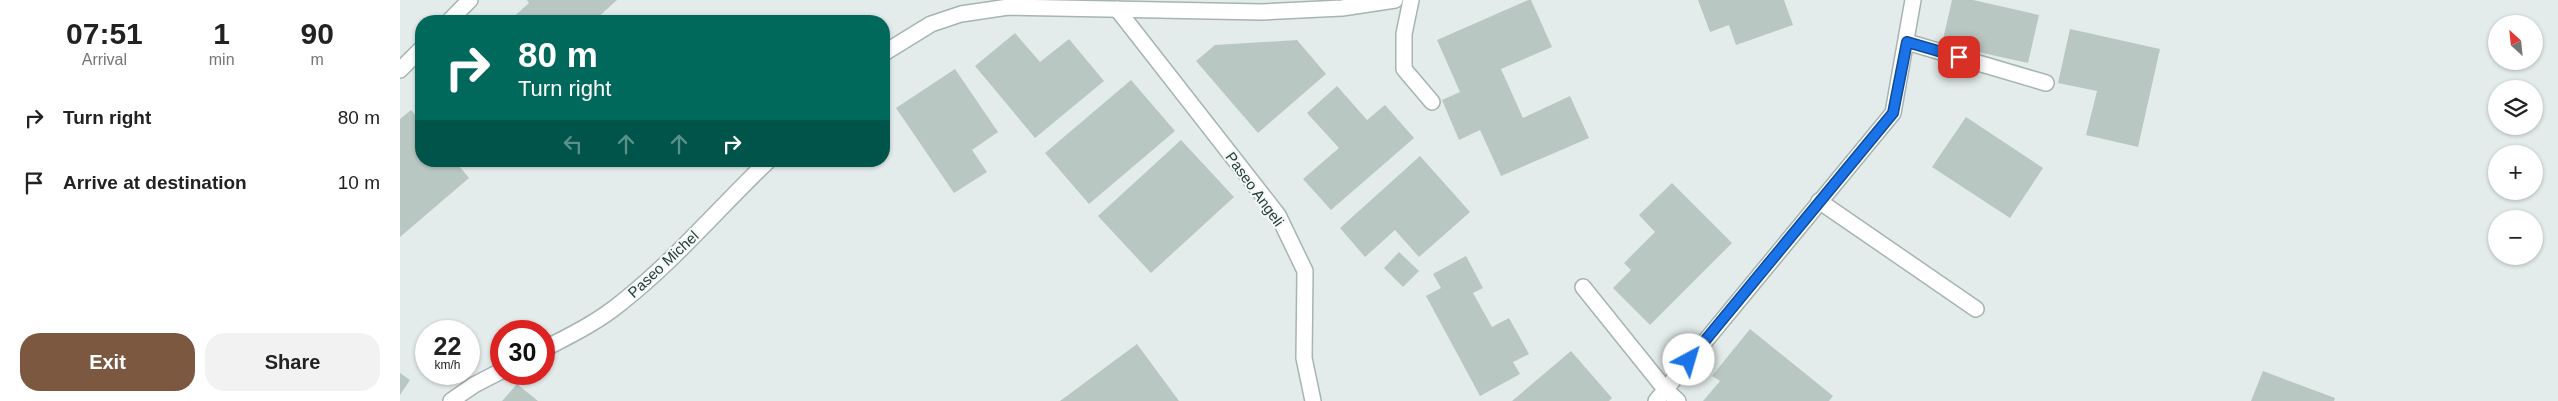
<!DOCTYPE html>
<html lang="en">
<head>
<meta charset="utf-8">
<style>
  :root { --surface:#fff; --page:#f2f2f2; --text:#222; --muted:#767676; --accent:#7c5840 }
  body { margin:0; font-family:Arial,sans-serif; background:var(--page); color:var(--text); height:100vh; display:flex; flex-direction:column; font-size:19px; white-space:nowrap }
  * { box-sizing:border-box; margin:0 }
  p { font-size:16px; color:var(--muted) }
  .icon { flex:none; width:28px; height:28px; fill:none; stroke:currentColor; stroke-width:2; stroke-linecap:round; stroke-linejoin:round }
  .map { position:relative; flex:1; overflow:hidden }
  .panel { display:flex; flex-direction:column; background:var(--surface); width:400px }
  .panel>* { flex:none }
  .guide { position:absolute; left:15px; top:15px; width:475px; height:152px; border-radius:20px; box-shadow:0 1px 4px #0004; background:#00695c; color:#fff; overflow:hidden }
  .needle { width:32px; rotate:333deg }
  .fabs { position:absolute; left:2088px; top:15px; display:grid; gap:10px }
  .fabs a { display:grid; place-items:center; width:55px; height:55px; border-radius:50%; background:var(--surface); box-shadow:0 1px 4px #0004; font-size:25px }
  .speed { position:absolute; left:15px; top:320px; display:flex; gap:10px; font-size:25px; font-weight:700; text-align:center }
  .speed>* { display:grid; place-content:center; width:65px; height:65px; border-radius:50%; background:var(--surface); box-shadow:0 1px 4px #0004; line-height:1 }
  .speed small { font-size:12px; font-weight:400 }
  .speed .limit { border:8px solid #d22; background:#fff; color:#111 }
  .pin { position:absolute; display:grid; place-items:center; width:42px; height:42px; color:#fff; margin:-21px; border-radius:10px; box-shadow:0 2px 8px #0006 }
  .me { position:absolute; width:55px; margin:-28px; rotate:39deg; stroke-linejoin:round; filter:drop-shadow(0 0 4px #0008) }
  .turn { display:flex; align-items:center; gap:18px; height:105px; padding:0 20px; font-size:22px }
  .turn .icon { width:65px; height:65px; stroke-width:2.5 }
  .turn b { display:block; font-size:35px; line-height:42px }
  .lanes { display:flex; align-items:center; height:48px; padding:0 20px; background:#0003; justify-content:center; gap:25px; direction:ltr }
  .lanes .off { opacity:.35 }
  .eta { display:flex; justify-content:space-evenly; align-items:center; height:85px; text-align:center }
  .eta b { font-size:30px; font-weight:700; line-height:35px }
  .cta { display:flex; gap:10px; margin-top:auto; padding:10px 20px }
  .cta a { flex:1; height:58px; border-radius:20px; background:var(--accent); color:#fff; font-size:20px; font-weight:700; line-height:58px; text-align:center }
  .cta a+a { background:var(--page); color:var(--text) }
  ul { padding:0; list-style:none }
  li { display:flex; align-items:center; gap:15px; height:65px; padding:0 20px }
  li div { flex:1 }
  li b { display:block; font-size:19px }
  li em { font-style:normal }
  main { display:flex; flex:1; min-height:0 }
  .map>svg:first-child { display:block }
</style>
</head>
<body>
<main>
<section class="panel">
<div class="eta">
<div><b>07:51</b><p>Arrival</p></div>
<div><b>1</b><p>min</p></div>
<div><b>90</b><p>m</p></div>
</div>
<ul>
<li><svg class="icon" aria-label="right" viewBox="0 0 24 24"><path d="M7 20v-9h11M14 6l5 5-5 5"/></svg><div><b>Turn right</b></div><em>80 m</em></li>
<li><svg class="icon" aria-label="arrive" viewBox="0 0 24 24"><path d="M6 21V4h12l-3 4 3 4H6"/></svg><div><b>Arrive at destination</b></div><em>10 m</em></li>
</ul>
<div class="cta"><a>Exit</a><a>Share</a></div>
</section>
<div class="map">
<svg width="2158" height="401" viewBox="0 0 2158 401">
  <rect width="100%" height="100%" fill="#e3ecea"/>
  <g fill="#b9c7c3">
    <polygon points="127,0 217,0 196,19 198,21 109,21 129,3"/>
    <polygon points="1128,0 1131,0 1152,47 1101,69 1123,118 1170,96 1189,138 1101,176 1080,130 1059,140 1042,100 1060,92 1037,40"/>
    <polygon points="1298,0 1384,0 1393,25 1336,45 1329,25 1310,32"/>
    <polygon points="1552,0 1573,0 1639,15 1628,63 1542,44"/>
    <polygon points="1670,29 1760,49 1738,147 1686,135 1697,91 1658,83"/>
    <polygon points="615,33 640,62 669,39 704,81 635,138 575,66"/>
    <polygon points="897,40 926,74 858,133 796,61 815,45"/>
    <polygon points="555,69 598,132 572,150 587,172 554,193 496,108"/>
    <polygon points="731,80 775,131 689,204 645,153"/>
    <polygon points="937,86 967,120 985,105 1014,138 931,210 903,179 939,148 907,113"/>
    <polygon points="11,110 21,122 21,161 55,161 69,178 0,237 0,119"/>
    <polygon points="1566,117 1643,168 1610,218 1532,167"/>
    <polygon points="781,140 834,197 751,273 698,216"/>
    <polygon points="1020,156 1070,212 1019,257 995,230 965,257 940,228"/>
    <polygon points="1272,183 1332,243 1250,325 1213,288 1231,270 1224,263 1255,232 1239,215"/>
    <polygon points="999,252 1019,271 1003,287 984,268"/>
    <polygon points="1066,256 1083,288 1073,293 1092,327 1109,318 1129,354 1113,362 1120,374 1080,396 1026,296 1041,288 1033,274"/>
    <polygon points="1350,329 1433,396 1429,401 1303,401 1320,381 1312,376"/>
    <polygon points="737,344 779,401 660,401"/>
    <polygon points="1171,351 1212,398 1209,401 1112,401"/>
    <polygon points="1863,371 1935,398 1934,401 1851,401"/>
    <polygon points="0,373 10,380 0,395"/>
    <polygon points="117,384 138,401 102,401"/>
  </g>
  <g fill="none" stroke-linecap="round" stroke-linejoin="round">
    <g stroke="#a6b4b2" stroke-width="18">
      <g id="minor">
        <polyline points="1011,0 1004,34 1004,69 1032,102"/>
        <polyline points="717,9 878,215 905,271 904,358 913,401"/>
        <polyline points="49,21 70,0"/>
        <polyline points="1507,42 1646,83"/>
        <polyline points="484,53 531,24 561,14 608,7 862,12 942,8 995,0"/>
        <polyline points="0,70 21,49"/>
        <polyline points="1419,201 1576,309"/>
        <polyline points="1183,287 1265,389 1278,401"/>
        <path d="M144,349C171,335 198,322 222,302C275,260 319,208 368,161"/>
        <polyline points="51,401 74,385 101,371"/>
        <polyline points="1256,401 1493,113 1513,0"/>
      </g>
    </g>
    <use href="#minor" stroke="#fff" stroke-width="15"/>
  </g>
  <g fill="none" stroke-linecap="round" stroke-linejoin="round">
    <g stroke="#114b97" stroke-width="12">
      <polyline id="route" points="1289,360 1493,113 1507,42 1559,57"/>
    </g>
    <use href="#route" stroke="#1a73e8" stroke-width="9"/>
  </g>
  <g text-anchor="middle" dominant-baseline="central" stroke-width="4" stroke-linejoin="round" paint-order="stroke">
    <g font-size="15" fill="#243d3a" stroke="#f4f9f7">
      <text transform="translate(855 189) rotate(54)">Paseo Angeli</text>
      <text transform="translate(263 264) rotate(-43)">Paseo Michel</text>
    </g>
  </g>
</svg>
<div class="fabs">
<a><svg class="needle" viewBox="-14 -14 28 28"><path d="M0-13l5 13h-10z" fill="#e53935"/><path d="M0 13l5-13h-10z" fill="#767676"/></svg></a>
<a><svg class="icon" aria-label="layers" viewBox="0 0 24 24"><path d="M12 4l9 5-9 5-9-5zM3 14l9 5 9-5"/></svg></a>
<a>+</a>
<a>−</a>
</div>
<div class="speed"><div>22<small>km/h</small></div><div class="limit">30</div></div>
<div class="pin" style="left:1559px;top:57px;background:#d93025"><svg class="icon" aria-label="arrive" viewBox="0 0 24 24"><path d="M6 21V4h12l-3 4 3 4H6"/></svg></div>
<svg class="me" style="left:1289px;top:360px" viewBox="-20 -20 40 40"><circle r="19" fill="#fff"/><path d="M0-13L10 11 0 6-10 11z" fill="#1a73e8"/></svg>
<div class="guide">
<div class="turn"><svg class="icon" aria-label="right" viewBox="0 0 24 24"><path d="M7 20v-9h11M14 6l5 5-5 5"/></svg><div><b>80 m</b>Turn right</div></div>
<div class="lanes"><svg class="icon off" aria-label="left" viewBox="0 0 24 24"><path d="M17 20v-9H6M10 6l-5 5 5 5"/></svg><svg class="icon off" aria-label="ahead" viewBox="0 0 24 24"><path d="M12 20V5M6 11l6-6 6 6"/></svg><svg class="icon off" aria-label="ahead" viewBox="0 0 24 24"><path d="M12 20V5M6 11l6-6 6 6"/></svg><svg class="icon" aria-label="right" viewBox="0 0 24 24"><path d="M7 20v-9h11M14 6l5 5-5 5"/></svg></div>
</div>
</div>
</main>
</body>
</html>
